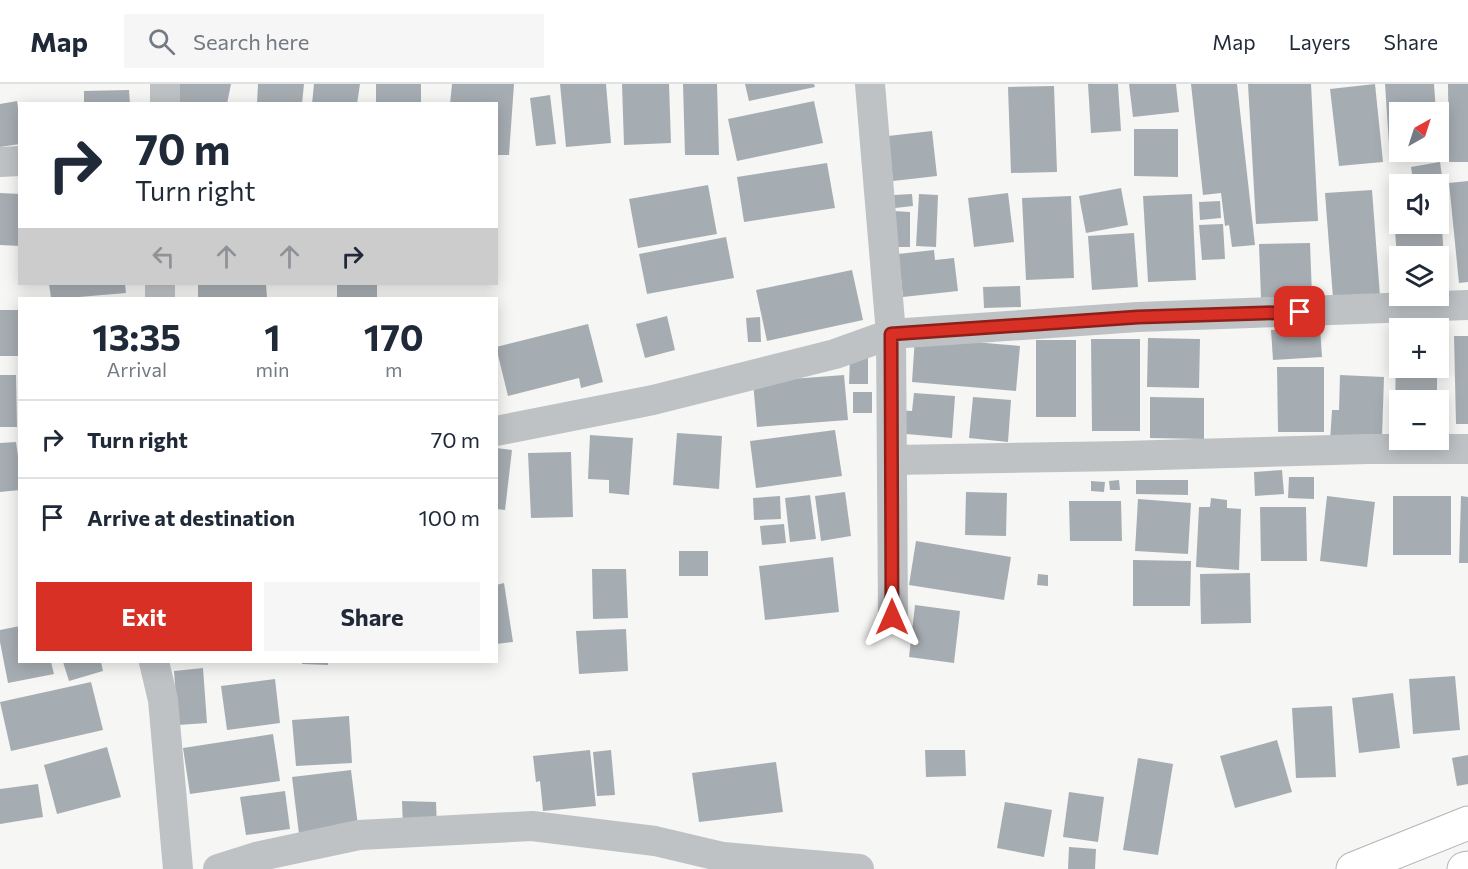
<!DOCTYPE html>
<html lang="en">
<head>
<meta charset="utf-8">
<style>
  :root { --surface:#fff; --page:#f6f6f7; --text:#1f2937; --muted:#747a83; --line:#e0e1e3; --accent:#d93025 }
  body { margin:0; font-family:Commissioner,sans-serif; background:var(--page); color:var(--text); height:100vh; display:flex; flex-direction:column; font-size:22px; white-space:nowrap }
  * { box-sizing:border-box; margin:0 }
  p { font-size:20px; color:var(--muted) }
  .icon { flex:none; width:33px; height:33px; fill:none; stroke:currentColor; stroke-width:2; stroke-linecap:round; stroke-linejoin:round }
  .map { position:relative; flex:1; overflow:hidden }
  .side { position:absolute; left:18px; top:213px; width:480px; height:366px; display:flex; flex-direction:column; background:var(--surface); border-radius:0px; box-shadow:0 3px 15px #0003 }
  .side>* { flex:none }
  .hud { position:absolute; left:18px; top:18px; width:480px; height:183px; border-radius:0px; box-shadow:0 3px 15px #0003; background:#fff; color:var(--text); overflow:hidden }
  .needle { width:39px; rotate:39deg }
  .fabs { position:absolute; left:1389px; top:18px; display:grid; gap:12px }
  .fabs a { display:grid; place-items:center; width:60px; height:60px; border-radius:0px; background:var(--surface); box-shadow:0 3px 15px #0003; font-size:30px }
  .pin { position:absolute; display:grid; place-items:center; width:51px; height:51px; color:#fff; margin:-26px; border-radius:12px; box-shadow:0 3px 9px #0006 }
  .me { position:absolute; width:66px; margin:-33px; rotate:0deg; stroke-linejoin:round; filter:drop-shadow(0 0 4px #0008) }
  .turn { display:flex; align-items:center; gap:21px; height:126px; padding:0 18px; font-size:27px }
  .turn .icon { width:78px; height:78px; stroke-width:2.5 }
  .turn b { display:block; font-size:42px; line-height:51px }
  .lanes { display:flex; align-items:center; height:57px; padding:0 18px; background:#0003; justify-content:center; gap:30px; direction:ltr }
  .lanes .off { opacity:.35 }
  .eta { display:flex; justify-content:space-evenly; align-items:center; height:102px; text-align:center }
  .eta b { font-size:36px; font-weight:700; line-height:42px }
  .action { display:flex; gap:12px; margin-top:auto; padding:12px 18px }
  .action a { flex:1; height:69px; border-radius:0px; background:var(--accent); color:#fff; font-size:24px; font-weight:700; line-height:69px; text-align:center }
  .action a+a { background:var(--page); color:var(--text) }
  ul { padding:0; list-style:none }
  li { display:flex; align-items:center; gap:18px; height:78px; padding:0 18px; border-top:2px solid var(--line) }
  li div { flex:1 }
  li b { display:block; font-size:22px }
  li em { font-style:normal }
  header { display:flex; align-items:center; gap:36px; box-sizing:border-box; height:84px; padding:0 30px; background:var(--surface); border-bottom:2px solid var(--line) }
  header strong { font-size:28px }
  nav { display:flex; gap:33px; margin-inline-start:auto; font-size:21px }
  .search { width:420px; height:54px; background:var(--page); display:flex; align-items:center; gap:15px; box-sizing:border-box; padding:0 21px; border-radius:0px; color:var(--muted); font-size:22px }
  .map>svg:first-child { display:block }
</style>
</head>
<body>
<header>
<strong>Map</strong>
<div class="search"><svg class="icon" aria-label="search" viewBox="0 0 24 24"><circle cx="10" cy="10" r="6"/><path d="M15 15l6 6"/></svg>Search here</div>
<nav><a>Map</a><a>Layers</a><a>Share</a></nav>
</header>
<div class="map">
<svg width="1468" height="785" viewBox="0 0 1468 785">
  <rect width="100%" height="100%" fill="#f6f6f4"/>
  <g fill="#a6adb2">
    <polygon points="180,0 231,0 227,20 177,20"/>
    <polygon points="258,0 304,0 302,20 257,20"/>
    <polygon points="314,0 360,0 357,20 312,20"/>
    <rect x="376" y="0" width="45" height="20"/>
    <polygon points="452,0 514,0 509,71 496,71 496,20 450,20"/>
    <polygon points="560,0 606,0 611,59 566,63"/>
    <polygon points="622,0 669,0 671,59 624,61"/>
    <polygon points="683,0 717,0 719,71 685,71"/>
    <polygon points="745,0 814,0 815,3 749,17"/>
    <polygon points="1088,0 1118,0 1121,47 1091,49"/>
    <polygon points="1129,0 1176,0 1179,28 1133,33"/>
    <polygon points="1191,0 1237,0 1255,161 1232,163 1229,141 1225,142 1221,109 1203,111"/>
    <polygon points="1248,0 1311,0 1318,137 1256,140"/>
    <polygon points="1375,0 1383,78 1339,82 1330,5"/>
    <polygon points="1385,0 1434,0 1436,28 1400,28 1400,68 1439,68 1440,71 1390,75"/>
    <polygon points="1448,0 1468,0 1468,78 1449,78"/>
    <polygon points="1054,2 1057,88 1011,89 1008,3"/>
    <polygon points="129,6 130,20 84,20 84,7"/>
    <polygon points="550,11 556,60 536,62 530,14"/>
    <polygon points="17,17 20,36 20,60 0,63 0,20"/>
    <polygon points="814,17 823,59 737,77 728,35"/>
    <polygon points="1134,45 1178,45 1178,93 1134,92"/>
    <polygon points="932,47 937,92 893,97 888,52"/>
    <polygon points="1440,78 1442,92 1413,96 1411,83"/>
    <polygon points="827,79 835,124 744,138 737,93"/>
    <polygon points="1468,97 1468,198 1459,199 1449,99"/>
    <polygon points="708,101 717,150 638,164 629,115"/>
    <polygon points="1394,102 1400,102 1400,137 1398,137"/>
    <polygon points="1121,104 1128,141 1086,149 1079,112"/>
    <polygon points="1372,106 1380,212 1333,214 1325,109"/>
    <polygon points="0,109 20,110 20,162 0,161"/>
    <polygon points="1008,109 1014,158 974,163 968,114"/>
    <polygon points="912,110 913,122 895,124 894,111"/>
    <polygon points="919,110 938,111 936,163 916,162"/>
    <polygon points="1192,110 1196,196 1148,198 1143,112"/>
    <polygon points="1071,112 1074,194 1026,196 1022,114"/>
    <polygon points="1220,117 1221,134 1200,136 1199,118"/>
    <polygon points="894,127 910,128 910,163 894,163"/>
    <polygon points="1223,140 1225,175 1202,176 1199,141"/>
    <polygon points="1442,144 1445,191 1438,192 1438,172 1400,172 1400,186 1398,186 1395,147"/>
    <polygon points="1134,149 1138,203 1092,206 1088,152"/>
    <polygon points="726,153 734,194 647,210 639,170"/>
    <polygon points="1310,159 1312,212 1261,214 1259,160"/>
    <polygon points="934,166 935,176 954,174 958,207 903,213 898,170"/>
    <polygon points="852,186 863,236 767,257 756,206"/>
    <polygon points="49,200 125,200 126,209 67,214 51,214"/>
    <polygon points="198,200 266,200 267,214 198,214"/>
    <rect x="337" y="200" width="40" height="14"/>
    <polygon points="1020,202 1021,223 984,224 983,203"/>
    <polygon points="0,226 18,226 19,272 0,272"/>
    <polygon points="667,232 675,266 645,274 636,240"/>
    <polygon points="760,233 761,258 748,258 746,234"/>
    <polygon points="588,240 603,298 581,304 579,294 508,312 496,263"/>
    <polygon points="1320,243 1322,273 1273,276 1271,246"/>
    <polygon points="1396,243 1400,243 1400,284 1437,284 1437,316 1400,316 1400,349 1395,349"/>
    <polygon points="1454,252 1468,252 1468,340 1456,340"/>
    <polygon points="915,253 1020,262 1016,307 912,298"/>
    <polygon points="1148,254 1200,255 1199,304 1147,303"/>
    <polygon points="1091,255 1140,255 1140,347 1092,347"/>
    <rect x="1036" y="256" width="40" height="77"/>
    <polygon points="850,273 868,273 868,300 849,300"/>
    <polygon points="1277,283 1324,283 1324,348 1278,348"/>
    <polygon points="0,291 16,291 17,343 0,343"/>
    <polygon points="844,291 848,336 757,343 753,298"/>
    <polygon points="1340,291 1384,293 1382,354 1330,357 1332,326 1339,326"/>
    <rect x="853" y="308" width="19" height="21"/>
    <polygon points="914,309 955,312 952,354 895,349 897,326 912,327"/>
    <polygon points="973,313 1011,316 1008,358 969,354"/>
    <polygon points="1150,313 1204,314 1204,355 1150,354"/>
    <polygon points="835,346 842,392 756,404 750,357"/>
    <polygon points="677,349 722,352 719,405 673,401"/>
    <polygon points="590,351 633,354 629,411 609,409 609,396 588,395"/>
    <polygon points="16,358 20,386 20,406 0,408 0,359"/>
    <polygon points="496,364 512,366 505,426 496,425"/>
    <polygon points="571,368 573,433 531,434 528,369"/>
    <polygon points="1282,386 1284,410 1255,412 1254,388"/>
    <polygon points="1289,393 1314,393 1314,415 1288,414"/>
    <polygon points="1119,396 1120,406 1110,406 1109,397"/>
    <polygon points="1136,396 1188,396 1188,411 1136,410"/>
    <polygon points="1091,397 1105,398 1104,408 1091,407"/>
    <polygon points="845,408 851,452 821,457 815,412"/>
    <polygon points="966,408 1007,409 1006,452 965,451"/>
    <polygon points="810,411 816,455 790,458 785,414"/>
    <polygon points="780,412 781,435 754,436 753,414"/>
    <polygon points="1327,412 1375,418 1367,483 1320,477"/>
    <rect x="1393" y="412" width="58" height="59"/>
    <polygon points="1461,412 1468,413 1468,479 1459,479"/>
    <polygon points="1211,414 1227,416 1227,424 1241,425 1239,486 1196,483 1199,423 1210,423"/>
    <polygon points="1138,415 1191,419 1188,470 1135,467"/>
    <polygon points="1069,417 1121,417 1122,457 1070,457"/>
    <polygon points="1260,423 1306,423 1307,477 1261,477"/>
    <polygon points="784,440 786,459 762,461 760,442"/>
    <polygon points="916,457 1011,473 1004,516 909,501"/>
    <rect x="679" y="467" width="29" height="25"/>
    <polygon points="833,473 839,528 765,536 759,482"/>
    <polygon points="1133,476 1191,477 1190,522 1133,522"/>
    <polygon points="592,485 626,485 628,534 593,535"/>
    <polygon points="1250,489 1251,539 1201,540 1200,490"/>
    <polygon points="1038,490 1048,491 1048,502 1037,501"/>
    <polygon points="504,499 513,558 496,560 496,501"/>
    <polygon points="915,521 960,527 954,579 909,573"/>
    <polygon points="20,542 20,578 51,578 54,590 8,599 0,558 0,546"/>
    <polygon points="626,545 628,587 579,590 576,547"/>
    <polygon points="63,578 101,578 103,587 69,597"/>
    <polygon points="302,578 328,578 328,581 302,580"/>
    <polygon points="203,584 207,639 178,641 174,587"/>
    <polygon points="1455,592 1460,646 1413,650 1409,595"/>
    <polygon points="275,595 280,639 227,646 221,602"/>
    <polygon points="91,598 103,646 11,667 0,618"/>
    <polygon points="1393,609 1400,664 1359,669 1352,614"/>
    <polygon points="1332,622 1336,693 1296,694 1292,624"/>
    <polygon points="349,632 352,679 296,682 292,636"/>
    <polygon points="273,650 280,697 190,710 183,664"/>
    <polygon points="1277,656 1292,708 1235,724 1220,672"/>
    <polygon points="107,663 121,713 57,730 44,681"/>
    <polygon points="590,666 596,722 543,727 540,697 536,698 533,672"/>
    <polygon points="611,666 615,711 597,712 593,668"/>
    <polygon points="925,666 965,666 966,692 926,693"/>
    <polygon points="1468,671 1468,700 1457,702 1452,674"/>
    <polygon points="1138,674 1173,680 1158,771 1123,766"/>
    <polygon points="776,678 783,728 699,738 692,689"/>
    <polygon points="351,686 358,742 299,750 292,693"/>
    <polygon points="38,700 43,733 0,740 0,705"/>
    <polygon points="285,707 290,745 246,751 240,713"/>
    <polygon points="1069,708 1104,713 1098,758 1063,753"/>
    <polygon points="402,717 436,718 437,744 403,744"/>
    <polygon points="1005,718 1052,726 1044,773 997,764"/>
    <polygon points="1069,763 1096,765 1095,785 1068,785"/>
  </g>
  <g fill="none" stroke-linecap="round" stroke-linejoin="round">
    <g stroke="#b1b5b9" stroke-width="35">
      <g id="secondary">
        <polyline points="1353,785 1468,739"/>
        <polyline points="1464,785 1468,784"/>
      </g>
    </g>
    <g stroke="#bec2c5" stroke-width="30">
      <polyline points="165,0 165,20"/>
      <polyline points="870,0 891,250 893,533"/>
      <polyline points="0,78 20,77"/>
      <polyline points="160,214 160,200"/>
      <polyline points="496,347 653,316 835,270 891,250 1138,233 1468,221"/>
      <polyline points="893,376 1124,372 1368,365 1468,365"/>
      <polyline points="154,578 163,616 178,785"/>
      <polyline points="218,785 256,773 359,751 532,742 655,757 723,773 859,785"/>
    </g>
    <use href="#secondary" stroke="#fff" stroke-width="33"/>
  </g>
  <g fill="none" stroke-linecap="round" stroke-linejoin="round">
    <g stroke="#8d1f18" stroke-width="15">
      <polyline id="route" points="892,533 891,250 1138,233 1300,228"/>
    </g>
    <use href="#route" stroke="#d93025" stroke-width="10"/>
  </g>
</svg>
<div class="fabs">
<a><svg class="needle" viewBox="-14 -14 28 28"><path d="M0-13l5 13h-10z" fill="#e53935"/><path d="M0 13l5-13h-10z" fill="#747a83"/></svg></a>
<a><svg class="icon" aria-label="sound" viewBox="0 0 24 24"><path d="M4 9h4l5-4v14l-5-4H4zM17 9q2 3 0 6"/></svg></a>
<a><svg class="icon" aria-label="layers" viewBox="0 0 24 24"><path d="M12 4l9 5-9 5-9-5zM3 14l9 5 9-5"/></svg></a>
<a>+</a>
<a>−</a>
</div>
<div class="pin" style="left:1300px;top:228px;background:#d93025"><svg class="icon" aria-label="arrive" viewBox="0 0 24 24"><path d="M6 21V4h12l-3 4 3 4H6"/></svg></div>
<svg class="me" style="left:892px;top:533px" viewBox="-20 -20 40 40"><path d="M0-17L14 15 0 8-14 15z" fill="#d93025" stroke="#fff" stroke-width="4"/></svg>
<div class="hud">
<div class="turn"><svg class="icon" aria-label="right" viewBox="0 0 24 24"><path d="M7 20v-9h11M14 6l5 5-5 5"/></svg><div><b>70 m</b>Turn right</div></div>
<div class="lanes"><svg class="icon off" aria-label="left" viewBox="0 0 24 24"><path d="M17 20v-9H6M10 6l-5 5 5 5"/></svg><svg class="icon off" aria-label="ahead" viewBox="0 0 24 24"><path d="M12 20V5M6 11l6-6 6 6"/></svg><svg class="icon off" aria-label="ahead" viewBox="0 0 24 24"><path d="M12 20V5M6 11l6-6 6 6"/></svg><svg class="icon" aria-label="right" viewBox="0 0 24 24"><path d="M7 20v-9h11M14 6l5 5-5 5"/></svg></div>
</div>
<section class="side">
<div class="eta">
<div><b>13:35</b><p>Arrival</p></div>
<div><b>1</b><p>min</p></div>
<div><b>170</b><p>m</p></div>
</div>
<ul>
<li><svg class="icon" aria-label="right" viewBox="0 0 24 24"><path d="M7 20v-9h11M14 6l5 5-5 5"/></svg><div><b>Turn right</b></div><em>70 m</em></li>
<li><svg class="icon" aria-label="arrive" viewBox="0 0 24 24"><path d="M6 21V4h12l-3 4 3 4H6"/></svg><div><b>Arrive at destination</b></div><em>100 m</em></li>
</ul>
<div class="action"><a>Exit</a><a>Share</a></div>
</section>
</div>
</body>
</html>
